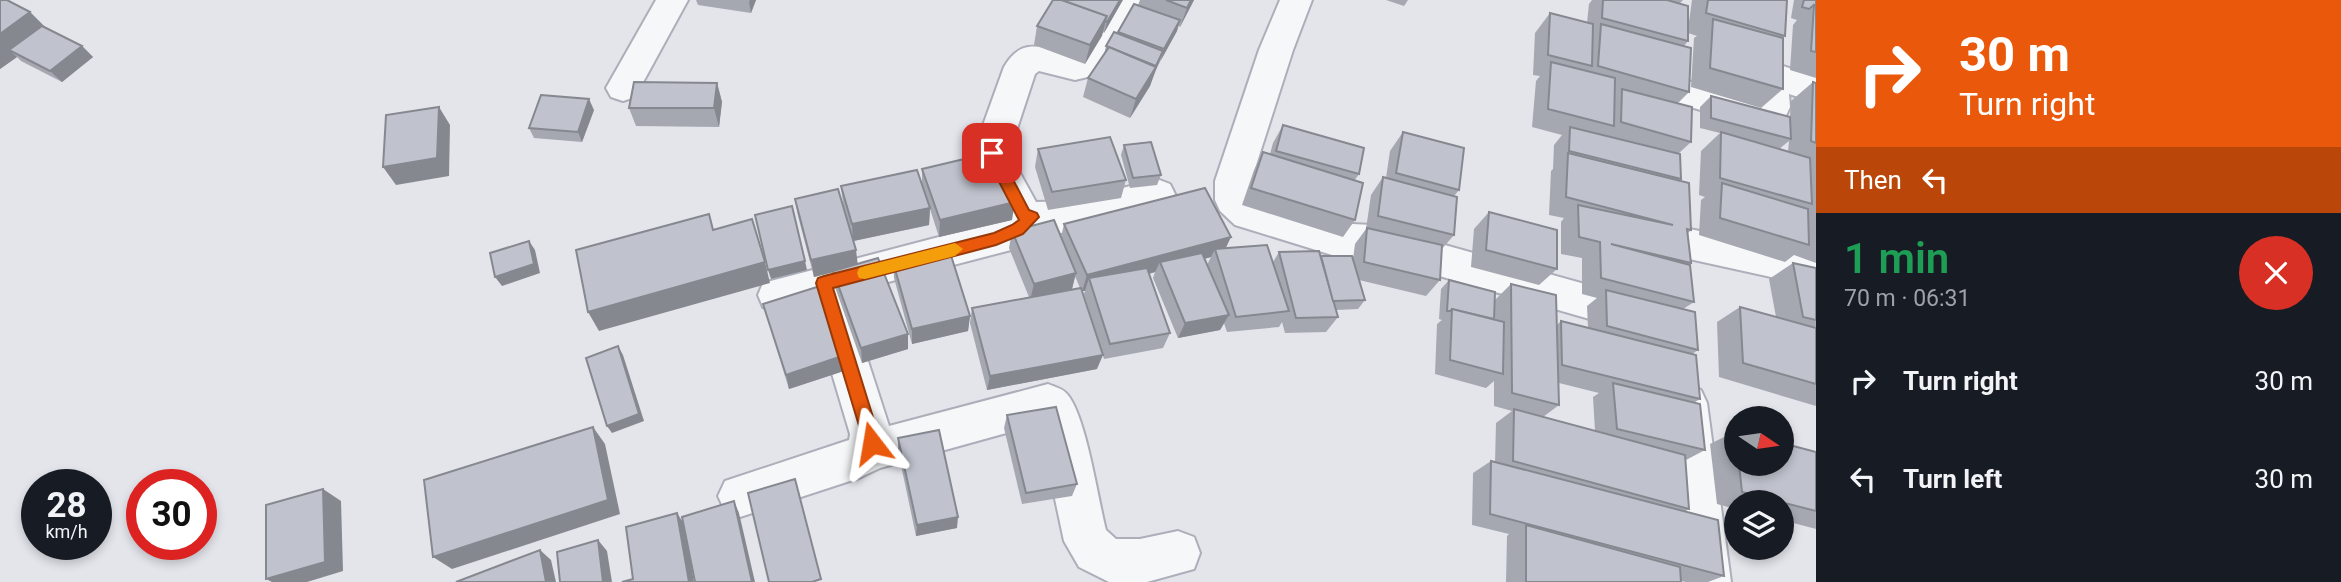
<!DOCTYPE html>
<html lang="en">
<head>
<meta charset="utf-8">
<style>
  :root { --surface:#171b24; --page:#20242c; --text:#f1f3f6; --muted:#9ea1a6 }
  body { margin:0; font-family:Roboto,sans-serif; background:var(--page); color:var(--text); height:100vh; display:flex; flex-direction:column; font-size:26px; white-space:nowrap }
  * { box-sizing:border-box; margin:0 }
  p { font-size:23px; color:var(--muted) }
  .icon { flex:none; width:38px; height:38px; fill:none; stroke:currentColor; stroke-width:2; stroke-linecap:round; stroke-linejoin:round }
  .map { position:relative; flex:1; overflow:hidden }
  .drawer { display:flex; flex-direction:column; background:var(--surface); width:525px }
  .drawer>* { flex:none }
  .guide { background:#ea580c; color:#fff; overflow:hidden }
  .needle { width:46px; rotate:103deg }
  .tools { position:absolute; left:1724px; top:406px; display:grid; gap:14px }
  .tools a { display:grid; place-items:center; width:70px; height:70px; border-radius:50%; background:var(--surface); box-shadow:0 4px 10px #0003; font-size:35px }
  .speed { position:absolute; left:21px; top:469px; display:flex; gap:14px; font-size:35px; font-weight:700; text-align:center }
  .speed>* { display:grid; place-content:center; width:91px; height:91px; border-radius:50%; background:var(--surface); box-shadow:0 4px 10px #0003; line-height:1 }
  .speed small { font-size:18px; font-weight:400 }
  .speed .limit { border:10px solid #d22; background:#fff; color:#111 }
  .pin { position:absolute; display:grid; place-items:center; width:60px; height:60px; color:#fff; margin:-30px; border-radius:14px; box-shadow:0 4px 10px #0006 }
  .me { position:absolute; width:77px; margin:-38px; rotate:346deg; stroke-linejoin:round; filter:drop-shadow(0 0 5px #0008) }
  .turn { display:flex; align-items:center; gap:24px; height:147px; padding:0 28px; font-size:32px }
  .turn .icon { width:91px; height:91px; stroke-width:2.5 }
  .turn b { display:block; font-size:49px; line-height:60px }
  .then { display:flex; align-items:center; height:66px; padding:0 28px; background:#0003; gap:14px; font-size:26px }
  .round { display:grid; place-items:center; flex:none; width:74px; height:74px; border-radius:37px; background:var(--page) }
  .head { display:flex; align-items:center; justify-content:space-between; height:119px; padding:0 28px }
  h1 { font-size:42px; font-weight:600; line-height:52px; color:#1e9e55 }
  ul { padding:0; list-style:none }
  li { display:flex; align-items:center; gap:21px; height:98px; padding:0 28px }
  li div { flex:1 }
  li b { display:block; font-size:26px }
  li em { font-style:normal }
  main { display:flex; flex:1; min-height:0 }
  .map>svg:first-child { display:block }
</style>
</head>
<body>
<main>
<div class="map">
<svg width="1816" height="582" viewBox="0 0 1816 582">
  <rect width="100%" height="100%" fill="#e3e5eb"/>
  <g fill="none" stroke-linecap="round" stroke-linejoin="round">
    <g stroke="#acaeb9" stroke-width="4">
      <g id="minor">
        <polygon points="656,0 688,0 635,97 623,101 611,97 606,88"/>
        <path d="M1112,0H1144L1100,74L1075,80L1039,71L1035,74L1009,153L1036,202L1073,201L1157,179L1170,184L1175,194L1170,204C1128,219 1083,236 1038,233L1024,245L1011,250L846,293L889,426L1048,384C1055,387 1062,388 1067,394C1086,415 1098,500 1106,530L1116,539H1140L1178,531L1194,537L1200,553L1194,569L1147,582H1109L1079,567L1064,541L1039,424L880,468L859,478L740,517L725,511L718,496L725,481L849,440L850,434L811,303L777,312L763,307L758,295L763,283L1000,221L1006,216L973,153L1004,67C1024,32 1048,52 1077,54Z"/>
        <polygon points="1280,0 1312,0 1293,50 1251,181 1251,194 1260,202 1332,223 1373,225 1642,300 1656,305 1662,317 1656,329 1642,334 1373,257 1332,255 1235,225 1220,211 1215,200 1215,181 1259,50"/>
        <polygon points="1771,62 1816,77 1816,103 1789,94 1790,107 1783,122 1765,128 1665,100 1660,91 1665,82 1677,78 1755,99 1754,75 1759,66"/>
        <polygon points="1675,226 1816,255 1816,287 1662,253 1656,242 1662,231"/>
        <polygon points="1687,384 1701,390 1707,403 1731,582 1687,582 1667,403 1673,390"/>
      </g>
    </g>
    <use href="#minor" fill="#f6f7f9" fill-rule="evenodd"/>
  </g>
  <g fill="#a5a8b1" fill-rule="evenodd">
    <polygon points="0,0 30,12 45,27 82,46 93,57 62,82 21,61 17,57 0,69"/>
    <polygon points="696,0 756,0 751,13 698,5"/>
    <polygon points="1140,0 1194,0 1180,27 1178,26 1177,31 1161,60 1153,75 1150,86 1130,118 1083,97 1088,78 1104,55 1106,46 1117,34 1138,5"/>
    <polygon points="1386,0 1408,0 1404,6"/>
    <path d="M1592,0H1683L1680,3L1688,29L1692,0H1787L1785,36L1783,38V89L1761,108L1691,87L1694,38L1697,36L1688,33V41L1684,46L1689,92L1677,104L1691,142L1678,154L1681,179L1679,181L1691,230L1688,233L1691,263L1688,265L1694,302L1683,309L1698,350L1692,354L1700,399L1695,402L1705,450L1686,460L1689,509L1684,512L1724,576L1708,582H1686L1681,581V582H1506L1507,536L1509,534L1472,525L1473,473L1491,461L1495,463L1496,423L1512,411L1494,406V381L1486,388L1435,374L1437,324L1442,320L1439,319L1441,289L1449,280L1495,300L1511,284L1557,325L1561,321L1588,328L1587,306L1597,298L1582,294V258L1561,254V222L1564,218L1549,215L1551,171L1553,169L1554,145L1562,135L1532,127L1536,81L1540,76L1533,75L1535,33L1550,13L1587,23L1589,4ZM1559,383L1599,393L1593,397L1595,431L1543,417L1559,405Z"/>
    <polygon points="1794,0 1816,0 1816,78 1790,70 1793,25 1797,20 1791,18"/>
    <polygon points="1118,8 1104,33 1103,32 1085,64 1034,45 1037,26"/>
    <path d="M1813,82L1816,83V263L1794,255L1785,262L1699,235L1701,200L1705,197L1699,195L1701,151L1720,133L1700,128V107L1711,96L1790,117L1791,101ZM1789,141L1788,152L1779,149Z"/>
    <polygon points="717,83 722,102 719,127 636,126 629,108"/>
    <polygon points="594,110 582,142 534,138 529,128"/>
    <polygon points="1283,125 1359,174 1354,181 1355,220 1343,237 1242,205 1254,170 1263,152 1270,154 1273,143"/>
    <path d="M1403,132L1459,190L1454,196V235L1441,250L1440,280L1426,296L1359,280L1365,300L1358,309L1336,310L1338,317L1326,332L1285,333L1282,322L1279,327L1227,332L1224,323L1220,330L1178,338L1153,278L1155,272L1149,274L1170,333L1163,348L1104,359L1084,294L1085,291H1082L1097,369L987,390L970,323L972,308L1029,297L1009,248L1012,231L1061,237L1064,224L1226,248L1273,262L1279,252L1353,259L1355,244L1366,229L1371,195L1383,177L1386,178L1390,151ZM1211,257L1207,265L1204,259ZM1075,276L1080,288L1064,291L1072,289Z"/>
    <polygon points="1124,145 1161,175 1157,185 1130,188 1121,155"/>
    <polygon points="1038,149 1126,180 1121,198 1048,210 1035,167"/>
    <polygon points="922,169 1012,220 939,237 930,209 929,225 854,241 857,264 908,334 908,349 862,363 835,287 833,272 814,277 798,216 795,199 843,204 841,186 922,184"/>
    <polygon points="1489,212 1557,269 1539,285 1471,267 1474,229"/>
    <polygon points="893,262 970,316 968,331 912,344 894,278"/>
    <polygon points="1793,263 1816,268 1816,406 1719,377 1717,322 1740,307 1776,317 1769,279"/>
    <polygon points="763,304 847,370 789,389"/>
    <polygon points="1007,415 1077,484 1072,496 1022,504 1004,428"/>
    <polygon points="1734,432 1736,432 1736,464 1782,464 1816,452 1816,529 1782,520 1782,502 1736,502 1736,509 1717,504 1710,444"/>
    <polygon points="898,438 957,528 916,536 898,451"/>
  </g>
  <g fill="#868890">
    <polygon points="750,0 756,0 751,13 749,2"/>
    <polygon points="1120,0 1123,0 1104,33 1107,22"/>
    <polygon points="1191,0 1194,0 1180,27 1187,8"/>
    <polygon points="30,12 50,32 9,50 17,57 0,69 0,34"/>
    <polygon points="1107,16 1102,36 1085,64 1090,45"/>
    <polygon points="1180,20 1177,31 1161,60 1164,49"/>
    <polygon points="82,46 93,57 62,82 50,71"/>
    <polygon points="1163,51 1150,86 1130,118 1136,99 1155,68"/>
    <polygon points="717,83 722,102 719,127 714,108"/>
    <polygon points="589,99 594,110 582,142 578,132"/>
    <polygon points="439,107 450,125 449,176 396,185 383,167"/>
    <polygon points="1015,202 1012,220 939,237 940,220"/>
    <polygon points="930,208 929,225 853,241 852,224"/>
    <polygon points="1231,237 1223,254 1215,249 1211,257 1163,270 1160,262 1155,272 1092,289 1089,278 1085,291 1082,291 1087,275"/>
    <polygon points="529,241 535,250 540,273 502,286 495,277"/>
    <polygon points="856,250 858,266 814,277 811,260"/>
    <polygon points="805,261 807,270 771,279 768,270"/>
    <polygon points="765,262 770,283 599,331 588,312"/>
    <polygon points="1076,273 1072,289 1030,300 1034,284"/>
    <polygon points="1229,315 1220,330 1178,338 1185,323"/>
    <polygon points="970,316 968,331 912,344 912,329"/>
    <polygon points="908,334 908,349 862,363 861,348"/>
    <polygon points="618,346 623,355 644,421 612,433 607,426"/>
    <polygon points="845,355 847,370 789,389 786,375"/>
    <polygon points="1103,355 1097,369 987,390 990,376"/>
    <polygon points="593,427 605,444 620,514 452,569 433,557"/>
    <polygon points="323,489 341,501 343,571 307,582 272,582 266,579"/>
    <polygon points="734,501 739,513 755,582 752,582"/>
    <polygon points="677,513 684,524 694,582 689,582"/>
    <polygon points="958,517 957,528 916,536 917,525"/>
    <polygon points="598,540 607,551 612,582 603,582"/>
    <polygon points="540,550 551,560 556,582 546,582"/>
  </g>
  <g fill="#c0c3ce" stroke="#868890" stroke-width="2">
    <polygon points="0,0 7,0 30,12 0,34"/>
    <polygon points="1053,0 1062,0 1107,16 1090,45 1037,26"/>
    <polygon points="1062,0 1120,0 1107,22 1105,21 1107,16"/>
    <polygon points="1166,0 1191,0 1187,8"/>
    <polygon points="1603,0 1667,0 1688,6 1688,41 1602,18"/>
    <polygon points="1708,0 1787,0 1785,36 1706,13"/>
    <polygon points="1804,0 1816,0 1816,6 1814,5 1809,9 1802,7"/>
    <polygon points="1134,4 1180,20 1164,49 1118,32"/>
    <polygon points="1814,5 1816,6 1816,52 1811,51"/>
    <polygon points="1550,13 1593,24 1592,66 1548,55"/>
    <polygon points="1713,19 1783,38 1783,89 1710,68"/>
    <polygon points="1601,24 1691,48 1689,92 1598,66"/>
    <polygon points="42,26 82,46 50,71 9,50"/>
    <polygon points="1114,32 1163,51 1156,66 1106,46"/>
    <polygon points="1109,47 1156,67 1136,99 1088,78"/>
    <polygon points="1551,62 1615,78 1614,126 1548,109"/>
    <polygon points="634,82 717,83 714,108 629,108"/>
    <polygon points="1813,82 1816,83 1816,143 1811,141"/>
    <polygon points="1622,89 1692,107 1691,142 1621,122"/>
    <polygon points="541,95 589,99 578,132 529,128"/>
    <polygon points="1711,96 1790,117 1791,139 1711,118"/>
    <polygon points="439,107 437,158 383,167 386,115"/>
    <polygon points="1283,125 1364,148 1359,174 1276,151"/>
    <polygon points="1570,127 1680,154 1681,179 1569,151"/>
    <polygon points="1403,132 1464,148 1459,190 1396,173"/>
    <polygon points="1721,132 1810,158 1812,204 1720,178"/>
    <polygon points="1110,137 1126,180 1052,192 1038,149"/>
    <polygon points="1151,142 1161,175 1133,178 1124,145"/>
    <polygon points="994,152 1015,202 940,220 922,169"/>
    <polygon points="1263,152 1363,183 1355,220 1251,188"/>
    <polygon points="1568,153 1689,183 1691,230 1687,229 1691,263 1611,244 1690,265 1694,302 1601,278 1600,242 1579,237 1578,205 1673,225 1566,197"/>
    <polygon points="917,170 930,208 852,224 841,186"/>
    <polygon points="1383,177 1457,197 1454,235 1378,216"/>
    <polygon points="1722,183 1808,209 1809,245 1720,218"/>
    <polygon points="1205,188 1231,237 1087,275 1064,224"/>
    <polygon points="838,189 856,250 811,260 795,199"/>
    <polygon points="792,206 805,261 768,270 755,215"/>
    <polygon points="1489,212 1557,230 1557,269 1486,250"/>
    <polygon points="709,214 713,230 752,219 765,262 588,312 576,250"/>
    <polygon points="1054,220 1076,273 1034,284 1012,231"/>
    <polygon points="1367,228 1442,245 1440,280 1364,262"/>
    <polygon points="529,241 534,264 495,277 490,253"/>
    <polygon points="1267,245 1289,311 1236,317 1215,249"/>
    <polygon points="949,249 970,316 912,329 893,262"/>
    <polygon points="1319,251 1338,317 1296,318 1279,252"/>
    <polygon points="1202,253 1229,315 1185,323 1160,262"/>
    <polygon points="1321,256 1352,256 1365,300 1333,301"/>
    <polygon points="878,258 908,334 861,348 833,271"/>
    <polygon points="1793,263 1816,268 1816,320 1803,317"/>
    <polygon points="1147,268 1170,333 1110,344 1089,278"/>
    <polygon points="1449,280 1495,292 1494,319 1452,309 1450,311 1447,311"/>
    <polygon points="1511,284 1556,295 1559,405 1512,393"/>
    <polygon points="820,286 845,355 786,375 763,304"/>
    <polygon points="1081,288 1103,355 990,376 972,308"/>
    <polygon points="1606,290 1695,312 1698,350 1607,326"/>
    <polygon points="1740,307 1816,328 1816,384 1743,363"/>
    <polygon points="1452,309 1504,322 1503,374 1450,360"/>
    <polygon points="1561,321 1696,355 1700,399 1562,365"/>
    <polygon points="618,346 639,414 607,426 586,358"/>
    <polygon points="1613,383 1700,404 1705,450 1617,429"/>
    <polygon points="1056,407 1077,484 1026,493 1007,415"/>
    <polygon points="1514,409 1685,455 1689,509 1513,461"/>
    <polygon points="593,427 608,500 433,557 424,480"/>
    <polygon points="939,430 958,517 917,525 898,438"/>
    <polygon points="1782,443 1816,452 1816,511 1742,492 1739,464 1782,464"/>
    <polygon points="1491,461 1718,520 1724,576 1490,514"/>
    <polygon points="795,479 821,579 812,582 769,582 748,493"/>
    <polygon points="323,489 325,562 266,579 266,505"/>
    <polygon points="734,501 752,582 695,582 682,517"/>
    <polygon points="677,513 689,582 622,582 633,579 626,527"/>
    <polygon points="1526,525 1680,567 1681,582 1526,582"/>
    <polygon points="598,540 603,582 560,582 557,552"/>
    <polygon points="540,550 546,582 456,582"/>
  </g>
  <polygon fill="#ea580c" stroke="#983908" stroke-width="2" points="992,147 997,149 1029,210 1037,213 1039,217 1023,234 996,245 833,288 881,443 878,449 872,451 866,449 816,283 818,278 824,276 994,233 1012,225 1019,220 984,153"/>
  <polygon fill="#f59e0b" points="955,243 963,249 955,256 865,279 859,278 857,273 859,268 865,266"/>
</svg>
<div class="tools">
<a><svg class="needle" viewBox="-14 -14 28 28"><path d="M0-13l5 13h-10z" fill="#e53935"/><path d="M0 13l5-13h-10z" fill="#9ea1a6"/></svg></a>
<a><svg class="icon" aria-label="layers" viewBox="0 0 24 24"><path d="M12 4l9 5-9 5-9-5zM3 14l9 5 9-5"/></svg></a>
</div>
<div class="speed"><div>28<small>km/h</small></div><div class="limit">30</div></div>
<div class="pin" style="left:992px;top:153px;background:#d93025"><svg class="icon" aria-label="arrive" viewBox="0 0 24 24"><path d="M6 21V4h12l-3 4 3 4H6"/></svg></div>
<svg class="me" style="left:872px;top:443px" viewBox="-20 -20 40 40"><path d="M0-17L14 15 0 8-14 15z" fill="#ea580c" stroke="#fff" stroke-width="4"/></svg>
</div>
<section class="drawer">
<div class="guide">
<div class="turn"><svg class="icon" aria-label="right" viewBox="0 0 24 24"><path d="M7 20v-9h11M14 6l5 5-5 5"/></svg><div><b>30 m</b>Turn right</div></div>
<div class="then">Then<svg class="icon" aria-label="left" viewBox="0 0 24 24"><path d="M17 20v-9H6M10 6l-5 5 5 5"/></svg></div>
</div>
<div class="head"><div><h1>1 min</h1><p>70 m · 06:31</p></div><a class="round" style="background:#d93025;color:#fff"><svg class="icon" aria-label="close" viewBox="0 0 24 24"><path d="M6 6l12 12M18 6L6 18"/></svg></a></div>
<ul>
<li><svg class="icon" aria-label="right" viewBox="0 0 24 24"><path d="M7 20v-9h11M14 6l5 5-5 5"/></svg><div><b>Turn right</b></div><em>30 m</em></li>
<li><svg class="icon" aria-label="left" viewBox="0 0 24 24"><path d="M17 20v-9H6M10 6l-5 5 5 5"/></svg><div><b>Turn left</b></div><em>30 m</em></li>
</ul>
</section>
</main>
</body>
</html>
